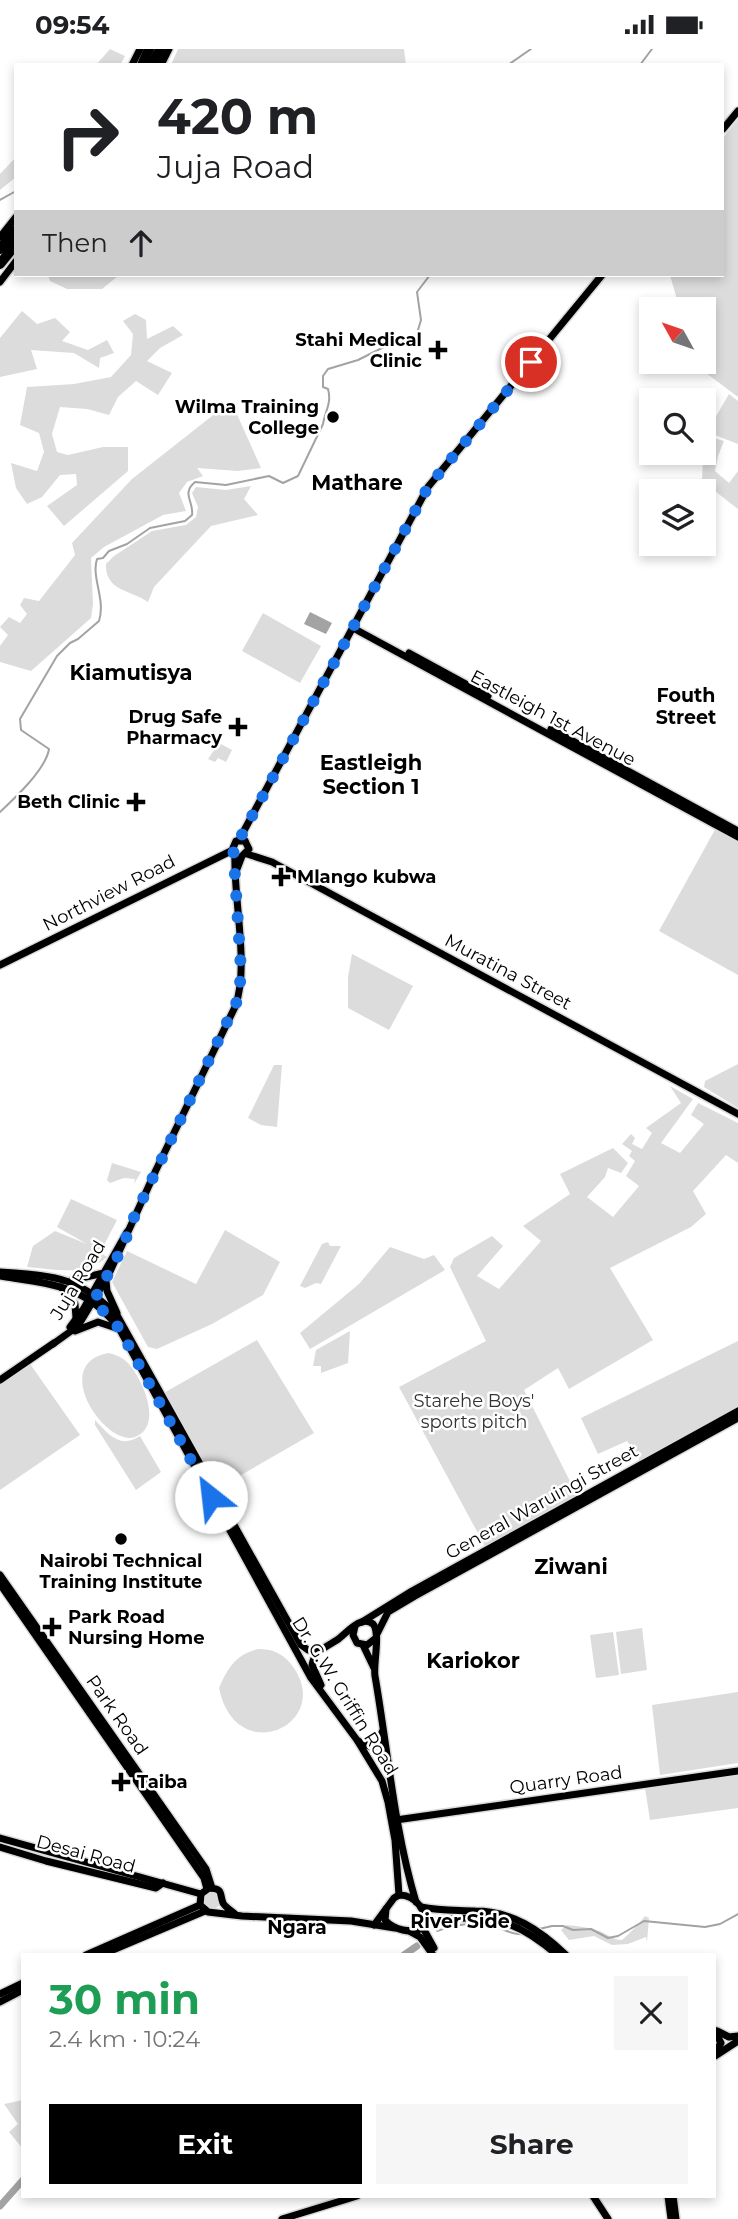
<!DOCTYPE html>
<html lang="en">
<head>
<meta charset="utf-8">
<style>
  :root { --surface:#fff; --page:#f6f6f6; --text:#202124; --muted:#757577; --accent:#000 }
  body { margin:0; font-family:Montserrat,sans-serif; background:var(--page); color:var(--text); height:100vh; display:flex; flex-direction:column; font-size:26px; white-space:nowrap }
  * { box-sizing:border-box; margin:0 }
  p { font-size:23px; color:var(--muted) }
  .icon { flex:none; width:38px; height:38px; fill:none; stroke:currentColor; stroke-width:2; stroke-linecap:round; stroke-linejoin:round }
  .map { position:relative; flex:1; overflow:hidden }
  .side { position:absolute; left:21px; top:1904px; width:695px; height:245px; display:flex; flex-direction:column; background:var(--surface); border-radius:0px; box-shadow:0 4px 10px #0003 }
  .side>* { flex:none }
  .top-card { position:absolute; left:14px; top:14px; width:710px; height:214px; border-radius:0px; box-shadow:0 4px 10px #0003; background:#fff; color:var(--text); overflow:hidden }
  .needle { width:46px; rotate:310deg }
  .fabs { position:absolute; left:639px; top:248px; display:grid; gap:14px }
  .fabs a { display:grid; place-items:center; width:77px; height:77px; border-radius:0px; background:var(--surface); box-shadow:0 4px 10px #0003; font-size:35px }
  .pin { position:absolute; display:grid; place-items:center; width:60px; height:60px; color:#fff; margin:-30px; border:4px solid #fff; border-radius:50%; box-shadow:0 2px 7px #0007 }
  .me { position:absolute; width:77px; margin:-38px; rotate:331deg; stroke-linejoin:round; filter:drop-shadow(0 0 5px #0008) }
  .turn { display:flex; align-items:center; gap:24px; height:147px; padding:0 28px; font-size:32px }
  .turn .icon { width:91px; height:91px; stroke-width:2.5 }
  .turn b { display:block; font-size:49px; line-height:60px }
  .then { display:flex; align-items:center; height:66px; padding:0 28px; background:#0003; gap:14px; font-size:26px }
  .round { display:grid; place-items:center; flex:none; width:74px; height:74px; border-radius:0px; background:var(--page) }
  .overview { display:flex; align-items:center; justify-content:space-between; height:119px; padding:0 28px }
  h1 { font-size:42px; font-weight:700; line-height:52px; color:#1e9e55 }
  .button { display:flex; gap:14px; margin-top:auto; padding:14px 28px }
  .button a { flex:1; height:80px; border-radius:0px; background:var(--accent); color:#fff; font-size:28px; font-weight:700; line-height:80px; text-align:center }
  .button a+a { background:var(--page); color:var(--text) }
  .status { display:flex; justify-content:space-between; align-items:center; height:49px; padding:0 35px; background:var(--surface); direction:ltr }
  .status svg { height:19px; fill:currentColor }
  .map>svg:first-child { display:block }
</style>
</head>
<body>
<div class="status"><b>09:54</b><svg viewBox="0 0 49 12"><path d="M0 12V9h3v3zM5 12V6h3v6zM10 12V3h3v9zM15 12V0h3v12zM26 1h20v11H26zM47 4h2v5h-2z"/></svg></div>
<div class="map">
<svg width="738" height="2170" viewBox="0 0 738 2170">
  <rect width="100%" height="100%" fill="#fff"/>
  <g fill="#dcdcdc">
    <polygon points="110,0 125,7 120,16 96,16"/>
    <polygon points="178,0 404,0 406,16 171,16"/>
    <polygon points="738,70 738,348 694,315 704,313 704,261 680,261 670,226 723,226 723,89"/>
    <polygon points="16,108 16,128 0,141 0,125"/>
    <polygon points="48,226 146,226 118,227 102,240 67,240 50,232"/>
    <polygon points="22,262 37,275 55,269 70,283 62,292 88,301 107,291 114,304 100,309 99,319 74,304 31,301 37,320 0,328 0,289"/>
    <polygon points="135,265 146,271 147,290 173,277 183,286 160,299 147,312 172,324 158,346 136,332 118,348 109,366 87,360 60,358 52,385 57,403 68,406 103,398 128,398 128,422 64,477 47,457 77,436 76,425 60,426 42,448 27,455 16,439 11,414 37,422 44,403 39,384 20,376 27,338 74,335 111,328 131,306 133,285 123,272"/>
    <polygon points="729,345 738,352 738,395 707,383"/>
    <polygon points="231,352 261,419 238,422 197,419 203,427 187,433 179,444 186,462 163,466 104,498 91,509 93,555 91,569 31,622 0,613 0,597 8,586 0,578 9,568 20,574 27,565 20,556 24,549 39,552 75,506 72,494 132,430"/>
    <polygon points="704,386 724,392 718,407 715,422 729,434 738,422 738,460 702,432"/>
    <path d="M251,437L244,450L258,466L211,477L154,538L148,553C131,541 105,542 106,515L114,507L152,482L186,476L196,468L198,458L192,444L196,438L226,441Z"/>
    <polygon points="263,564 321,597 300,634 242,602"/>
    <polygon points="219,694 232,701 226,713 218,709 215,713 208,710"/>
    <polygon points="717,777 738,788 738,926 659,882"/>
    <polygon points="352,905 413,937 389,981 348,959 348,928"/>
    <polygon points="738,1015 738,1059 704,1038 705,1032"/>
    <polygon points="274,1016 282,1016 277,1078 261,1076 248,1069"/>
    <polygon points="670,1037 693,1050 661,1094 680,1104 704,1075 691,1066 698,1054 738,1074 738,1114 726,1106 693,1142 706,1165 691,1178 610,1219 653,1291 569,1340 558,1319 524,1341 579,1450 487,1501 399,1338 486,1292 450,1218 454,1209 492,1187 503,1197 477,1227 499,1240 541,1192 523,1177 570,1145 560,1125 613,1099 628,1114 621,1124 608,1119 605,1128 587,1148 613,1168 639,1137 626,1127 635,1112 629,1107 632,1102 622,1095 631,1085 635,1089 632,1095 642,1100 652,1084 646,1079 681,1054"/>
    <polygon points="112,1114 141,1123 134,1135 135,1130 124,1129 110,1134 107,1131"/>
    <path d="M71,1150L117,1171L101,1202L90,1197L107,1208C85,1228 54,1220 27,1218L33,1197L55,1182L87,1195L57,1178Z"/>
    <polygon points="225,1181 280,1213 263,1246 212,1275 157,1300 148,1298 112,1233 127,1202 196,1235"/>
    <polygon points="328,1193 330,1197 341,1197 321,1235 316,1234 305,1239 300,1237 322,1195"/>
    <polygon points="390,1198 424,1210 434,1206 445,1221 310,1300 300,1284 359,1235"/>
    <polygon points="350,1282 348,1314 321,1324 321,1317 313,1317 316,1301"/>
    <polygon points="257,1291 314,1384 215,1441 162,1345"/>
    <polygon points="738,1292 738,1362 642,1415 627,1392 598,1405 581,1369"/>
    <path d="M109,1304C116,1306 122,1308 128,1314C142,1329 164,1377 135,1388C106,1399 48,1314 109,1304Z"/>
    <polygon points="28,1312 80,1386 0,1441 0,1331"/>
    <path d="M95,1371C109,1386 120,1400 140,1387L161,1423L136,1441L95,1376Z"/>
    <polygon points="642,1579 647,1621 621,1625 616,1583"/>
    <polygon points="613,1583 619,1626 596,1629 590,1586"/>
    <path d="M258,1600C272,1600 282,1604 291,1615C337,1674 236,1722 219,1639C228,1618 236,1606 258,1600Z"/>
    <polygon points="738,1643 738,1714 660,1726 652,1656"/>
    <polygon points="738,1725 738,1759 650,1771 645,1739"/>
    <circle cx="212" cy="1851" r="9"/>
    <path d="M645,1867L649,1869L647,1893L646,1888L628,1895L612,1896L594,1887L569,1891L561,1881L567,1876C577,1877 586,1878 596,1881C606,1883 611,1891 622,1891C629,1885 640,1874 645,1867Z"/>
    <polygon points="23,2051 23,2100 9,2083 18,2075 4,2055"/>
  </g>
  <polygon fill="#a3a3a3" points="310,563 332,574 326,585 304,575"/>
  <g fill="none" stroke-linecap="round" stroke-linejoin="round">
    <g stroke="#a3a3a3" stroke-width="2">
      <polyline points="508,16 531,0"/>
      <polyline points="640,16 652,0"/>
      <polyline points="0,151 16,142"/>
      <path d="M0,763C15,749 46,720 49,700L21,681L20,670L57,607L70,594L78,590L99,572C106,550 91,529 97,510L103,509L109,502L127,495L150,479L185,472L192,466C194,452 181,445 195,433L226,436L269,427L283,434L298,427L323,375C325,362 332,354 328,340L323,338V327L328,320L358,311L396,292L415,291L421,271L417,243L430,226"/>
      <polyline points="539,1880 552,1877 563,1877 573,1881 591,1880 608,1889 618,1887 644,1872 705,1878 720,1875 738,1865"/>
      <path d="M437,1882C454,1876 473,1872 492,1877C503,1879 513,1887 524,1885"/>
    </g>
    <g stroke="#a3a3a3" stroke-width="7">
      <polyline points="404,1906 417,1897"/>
      <polyline points="0,2157 23,2131"/>
    </g>
    <g stroke="#dbdbdb" stroke-width="10">
      <g id="major">
        <polyline points="132,16 140,0"/>
        <polyline points="161,16 169,0"/>
        <polyline points="723,80 738,62"/>
        <polyline points="0,188 16,168"/>
        <polyline points="0,233 16,212"/>
        <polyline points="353,579 738,788"/>
        <polyline points="409,604 488,647"/>
        <polyline points="551,680 738,782"/>
        <polyline points="239,791 428,438 602,226"/>
        <polyline points="247,805 272,813 738,1065"/>
        <polyline points="237,820 242,807 249,800 245,792"/>
        <polyline points="0,916 233,801"/>
        <path d="M0,1223C53,1227 80,1227 118,1268L301,1596L308,1601L318,1602"/>
        <path d="M0,1227C51,1235 87,1236 120,1281L311,1629L357,1691L382,1732L388,1753L395,1791L399,1846"/>
        <polyline points="72,1231 104,1224"/>
        <polyline points="106,1232 107,1242 117,1264"/>
        <polyline points="61,1238 75,1255 76,1269"/>
        <polyline points="70,1278 84,1259 127,1183"/>
        <polyline points="75,1282 98,1273 116,1279"/>
        <path d="M53,1295L78,1277L108,1227L156,1121L235,958C250,919 233,849 235,805L233,799L236,792H245"/>
        <polyline points="0,1331 54,1294"/>
        <polyline points="0,1526 206,1820 212,1839"/>
        <polyline points="0,1535 204,1829 207,1840"/>
        <polyline points="362,1573 412,1542 738,1362"/>
        <polyline points="355,1577 353,1586 357,1594 367,1596 376,1589"/>
        <polyline points="377,1585 388,1563 415,1547 738,1369"/>
        <polyline points="363,1596 374,1619"/>
        <path d="M321,1636L312,1616C314,1602 326,1598 337,1591C346,1585 361,1565 373,1575C381,1583 373,1615 375,1627C388,1702 394,1780 416,1853"/>
        <polyline points="358,1692 369,1697 376,1696 380,1691 382,1683"/>
        <polyline points="396,1771 738,1722"/>
        <polyline points="0,1789 201,1845"/>
        <polyline points="0,1798 46,1812 156,1839 163,1834"/>
        <path d="M421,1858C440,1862 456,1861 475,1862C512,1862 540,1881 566,1906"/>
        <path d="M386,1860L385,1871C394,1881 411,1885 423,1879C429,1863 416,1846 399,1846"/>
        <path d="M236,1866C233,1863 225,1858 223,1854C219,1844 224,1840 209,1839L201,1845L200,1856L208,1863L242,1867L351,1872L395,1879"/>
        <path d="M425,1875C481,1862 513,1867 557,1906"/>
        <polyline points="374,1876 394,1849 399,1846"/>
        <polyline points="423,1879 434,1899"/>
        <polyline points="409,1882 420,1888 433,1906"/>
        <polyline points="86,1906 200,1856"/>
        <polyline points="101,1906 205,1862"/>
        <polyline points="0,1945 23,1934"/>
        <polyline points="0,1953 23,1941"/>
        <polyline points="714,1981 721,1994 714,2005"/>
        <polyline points="717,1982 729,1988 738,1987"/>
        <polyline points="715,2007 738,1992"/>
        <polyline points="593,2147 608,2170"/>
        <polyline points="668,2147 671,2170"/>
        <polyline points="673,2147 676,2170"/>
        <polyline points="282,2170 357,2147"/>
      </g>
    </g>
    <g stroke="#dbdbdb" stroke-width="13">
      <g id="highway">
        <polyline points="142,16 149,0"/>
        <polyline points="152,16 160,0"/>
        <polyline points="0,200 16,181"/>
        <polyline points="0,215 16,195"/>
      </g>
    </g>
    <use href="#major" stroke="#000" stroke-width="7"/>
    <use href="#highway" stroke="#000" stroke-width="10"/>
  </g>
  <g fill="none" stroke-linecap="round" stroke-linejoin="round">
    <polyline stroke="#1a73e8" stroke-width="12" stroke-dasharray="0 21.6" points="211,1448 120,1281 112,1270 93,1253 126,1192 127,1183 239,948 241,921 233,796 239,791 265,743 428,438 531,313"/>
  </g>
  <g fill="#000" stroke="#fff" stroke-width="2.5">
    <path d="M434.5 290.5h7v7h7v7h-7v7h-7v-7h-7v-7h7z"/>
    <circle cx="333" cy="368" r="7"/>
    <path d="M234.5 667.5h7v7h7v7h-7v7h-7v-7h-7v-7h7z"/>
    <path d="M132.5 742.5h7v7h7v7h-7v7h-7v-7h-7v-7h7z"/>
    <path d="M277.5 817.5h7v7h7v7h-7v7h-7v-7h-7v-7h7z"/>
    <circle cx="121" cy="1490" r="7"/>
    <path d="M48.5 1567.5h7v7h7v7h-7v7h-7v-7h-7v-7h7z"/>
    <path d="M117.5 1722.5h7v7h7v7h-7v7h-7v-7h-7v-7h7z"/>
  </g>
  <g text-anchor="middle" dominant-baseline="central" stroke-width="5" stroke-linejoin="round" paint-order="stroke">
    <g font-size="18" font-weight="bold" fill="#000" stroke="#fff" text-anchor="end">
      <text x="422" y="291">Stahi Medical<tspan x="422" dy="21">Clinic</tspan></text>
      <text x="319" y="358">Wilma Training<tspan x="319" dy="21">College</tspan></text>
      <text x="222" y="668">Drug Safe<tspan x="222" dy="21">Pharmacy</tspan></text>
      <text x="120" y="753">Beth Clinic</text>
      <text x="297" y="828" text-anchor="start">Mlango kubwa</text>
      <text x="121" y="1512" text-anchor="middle">Nairobi Technical<tspan x="121" dy="21">Training Institute</tspan></text>
      <text x="68" y="1568" text-anchor="start">Park Road<tspan x="68" dy="21">Nursing Home</tspan></text>
      <text x="137" y="1733" text-anchor="start">Taiba</text>
    </g>
    <g font-size="18" fill="#000" stroke="#fff">
      <text transform="translate(553 669) rotate(28)">Eastleigh 1st Avenue</text>
      <text transform="translate(109 844) rotate(-27)">Northview Road</text>
      <text transform="translate(508 923) rotate(28)">Muratina Street</text>
      <text transform="translate(78 1231) rotate(-59)">Juja Road</text>
      <text transform="translate(542 1453) rotate(-29)">General Waruingi Street</text>
      <text transform="translate(345 1647) rotate(58)">Dr. G.W. Griffin Road</text>
      <text transform="translate(117 1666) rotate(55)">Park Road</text>
      <text transform="translate(566 1731) rotate(-8)">Quarry Road</text>
      <text transform="translate(86 1805) rotate(15)">Desai Road</text>
    </g>
    <g font-size="18" fill="#333" stroke="#fff">
      <text x="474" y="1352">Starehe Boys'<tspan x="474" dy="21">sports pitch</tspan></text>
    </g>
    <g font-size="19" font-weight="bold" fill="#000" stroke="#fff">
      <text x="686" y="646">Fouth<tspan x="686" dy="22">Street</tspan></text>
      <text x="460" y="1872">River Side</text>
      <text x="297" y="1878">Ngara</text>
    </g>
    <g font-size="21" font-weight="bold" fill="#000" stroke="#fff">
      <text x="357" y="433">Mathare</text>
      <text x="131" y="623">Kiamutisya</text>
      <text x="371" y="713">Eastleigh<tspan x="371" dy="24">Section 1</tspan></text>
      <text x="571" y="1517">Ziwani</text>
      <text x="473" y="1611">Kariokor</text>
    </g>
  </g>
</svg>
<div class="fabs">
<a><svg class="needle" viewBox="-14 -14 28 28"><path d="M0-13l5 13h-10z" fill="#e53935"/><path d="M0 13l5-13h-10z" fill="#757577"/></svg></a>
<a><svg class="icon" aria-label="search" viewBox="0 0 24 24"><circle cx="10" cy="10" r="6"/><path d="M15 15l6 6"/></svg></a>
<a><svg class="icon" aria-label="layers" viewBox="0 0 24 24"><path d="M12 4l9 5-9 5-9-5zM3 14l9 5 9-5"/></svg></a>
</div>
<div class="pin" style="left:531px;top:313px;background:#d93025"><svg class="icon" aria-label="arrive" viewBox="0 0 24 24"><path d="M6 21V4h12l-3 4 3 4H6"/></svg></div>
<svg class="me" style="left:211px;top:1448px" viewBox="-20 -20 40 40"><circle r="19" fill="#fff"/><path d="M0-13L10 11 0 6-10 11z" fill="#1a73e8"/></svg>
<div class="top-card">
<div class="turn"><svg class="icon" aria-label="right" viewBox="0 0 24 24"><path d="M7 20v-9h11M14 6l5 5-5 5"/></svg><div><b>420 m</b>Juja Road</div></div>
<div class="then">Then<svg class="icon" aria-label="ahead" viewBox="0 0 24 24"><path d="M12 20V5M6 11l6-6 6 6"/></svg></div>
</div>
<section class="side">
<div class="overview"><div><h1>30 min</h1><p>2.4 km · 10:24</p></div><a class="round"><svg class="icon" aria-label="close" viewBox="0 0 24 24"><path d="M6 6l12 12M18 6L6 18"/></svg></a></div>
<div class="button"><a>Exit</a><a>Share</a></div>
</section>
</div>
</body>
</html>
